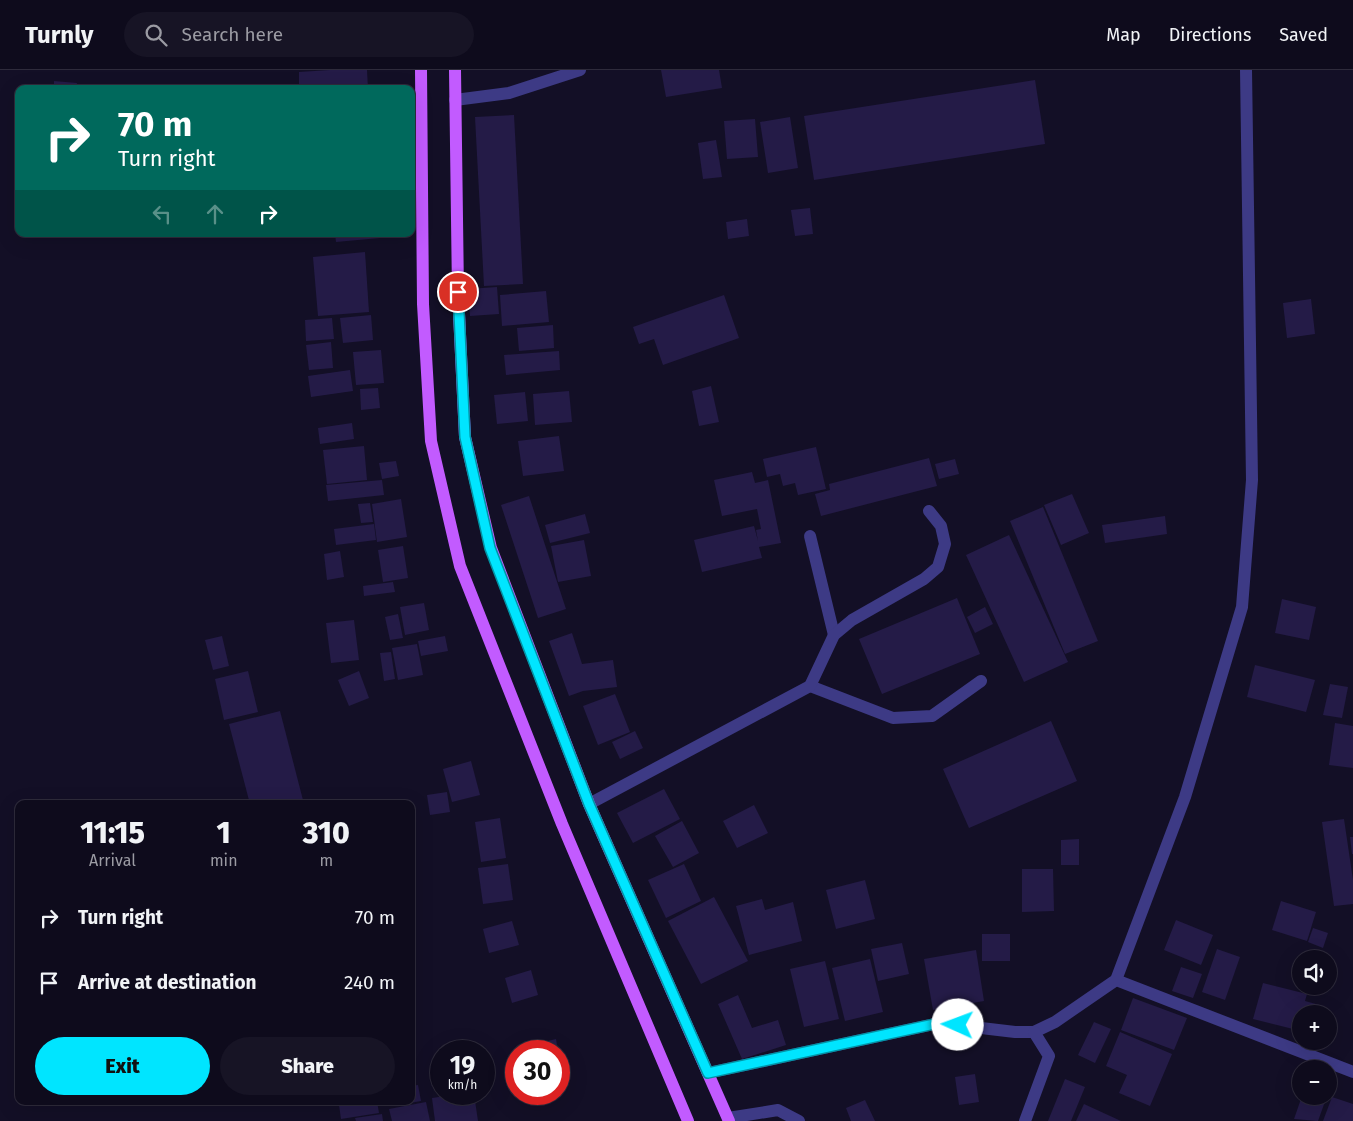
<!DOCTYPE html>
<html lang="en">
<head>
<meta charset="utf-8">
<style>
  :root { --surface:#0e0b1c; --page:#171425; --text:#f1f3f6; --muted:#9b9ba3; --line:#2e2b3b; --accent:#00e5ff }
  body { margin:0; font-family:"Fira Sans",sans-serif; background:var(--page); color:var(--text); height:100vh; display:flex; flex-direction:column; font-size:19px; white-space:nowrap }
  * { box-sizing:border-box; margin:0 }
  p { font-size:16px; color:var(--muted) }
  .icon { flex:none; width:28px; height:28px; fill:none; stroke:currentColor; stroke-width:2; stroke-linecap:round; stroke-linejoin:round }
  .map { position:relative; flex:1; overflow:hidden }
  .details { position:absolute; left:15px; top:730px; width:400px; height:305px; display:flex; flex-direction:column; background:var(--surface); border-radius:10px; box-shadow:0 5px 20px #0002,0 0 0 1px var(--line) }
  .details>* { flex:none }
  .guide { position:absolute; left:15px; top:15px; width:400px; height:152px; border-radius:10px; box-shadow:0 5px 20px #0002,0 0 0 1px var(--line); background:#00695c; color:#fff; overflow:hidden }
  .controls { position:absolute; left:1292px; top:880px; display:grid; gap:10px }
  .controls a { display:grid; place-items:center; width:45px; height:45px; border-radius:50%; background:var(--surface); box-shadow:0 5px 20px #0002,0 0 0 1px var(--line); font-size:25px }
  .speed { position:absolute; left:430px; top:970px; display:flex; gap:10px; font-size:25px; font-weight:700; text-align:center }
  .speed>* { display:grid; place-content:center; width:65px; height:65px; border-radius:50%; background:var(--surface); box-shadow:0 5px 20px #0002,0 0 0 1px var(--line); line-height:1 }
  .speed small { font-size:12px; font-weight:400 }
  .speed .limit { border:8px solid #d22; background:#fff; color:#111 }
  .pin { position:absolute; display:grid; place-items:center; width:42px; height:42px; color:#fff; margin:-21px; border:2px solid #fff; border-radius:50%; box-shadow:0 1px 5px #0007 }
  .me { position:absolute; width:55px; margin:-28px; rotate:272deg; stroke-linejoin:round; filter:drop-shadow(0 0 4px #0008) }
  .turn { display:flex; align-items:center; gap:18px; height:105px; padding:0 20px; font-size:22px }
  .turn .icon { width:65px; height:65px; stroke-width:2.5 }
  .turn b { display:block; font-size:35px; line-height:42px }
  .lanes { display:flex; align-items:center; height:48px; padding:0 20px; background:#0003; justify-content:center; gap:25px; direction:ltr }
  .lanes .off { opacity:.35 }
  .eta { display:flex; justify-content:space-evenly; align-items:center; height:85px; text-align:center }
  .eta b { font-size:30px; font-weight:800; line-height:35px }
  .button { display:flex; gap:10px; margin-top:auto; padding:10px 20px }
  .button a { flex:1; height:58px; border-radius:30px; background:var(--accent); color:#111; font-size:20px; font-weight:800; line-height:58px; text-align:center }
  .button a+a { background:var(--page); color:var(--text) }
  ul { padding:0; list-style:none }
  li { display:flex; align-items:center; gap:15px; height:65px; padding:0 20px }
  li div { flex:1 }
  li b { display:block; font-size:19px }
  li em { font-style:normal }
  header { display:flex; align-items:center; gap:30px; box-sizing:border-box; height:70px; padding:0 25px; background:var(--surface); border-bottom:1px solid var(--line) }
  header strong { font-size:24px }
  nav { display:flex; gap:28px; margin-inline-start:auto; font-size:18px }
  .search { width:350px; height:45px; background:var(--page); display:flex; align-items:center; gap:12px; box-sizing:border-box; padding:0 18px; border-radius:28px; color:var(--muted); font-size:19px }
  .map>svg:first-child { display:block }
</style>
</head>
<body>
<header>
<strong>Turnly</strong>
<div class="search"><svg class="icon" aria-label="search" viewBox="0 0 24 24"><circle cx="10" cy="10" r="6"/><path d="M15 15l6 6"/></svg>Search here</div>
<nav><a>Map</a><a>Directions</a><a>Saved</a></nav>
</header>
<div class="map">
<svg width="1353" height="1051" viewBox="0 0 1353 1051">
  <rect width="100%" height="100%" fill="#130f26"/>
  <g fill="#241b47">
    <polygon points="330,0 367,0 368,19 299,19 299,2"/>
    <polygon points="661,0 719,0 722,18 666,27"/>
    <polygon points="1035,10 1045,74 814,110 804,46"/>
    <polygon points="54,11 77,13 76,19 54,19"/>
    <polygon points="514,45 523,214 484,216 475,47"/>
    <polygon points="790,47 798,98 768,103 760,52"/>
    <polygon points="755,49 758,87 727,89 724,51"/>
    <polygon points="716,70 722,107 703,109 698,73"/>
    <polygon points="810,138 813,164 795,166 791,140"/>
    <polygon points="747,149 749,166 728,169 726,152"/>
    <polygon points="335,164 380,164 380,168 336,172"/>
    <polygon points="365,182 369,242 318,246 313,187"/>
    <polygon points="497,217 499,244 470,246 468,219"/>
    <polygon points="546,221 549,252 502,256 500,225"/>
    <polygon points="724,225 739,268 663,295 654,269 639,274 633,257"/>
    <polygon points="1311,229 1315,264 1287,268 1283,233"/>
    <polygon points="371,245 373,270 343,273 340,248"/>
    <polygon points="332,248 334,269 306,271 305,250"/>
    <polygon points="553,255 554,278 519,281 517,258"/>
    <polygon points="331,272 333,298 309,300 306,275"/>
    <polygon points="381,280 384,313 356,315 353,282"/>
    <polygon points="559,281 560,300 506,305 504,285"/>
    <polygon points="350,300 353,321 311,327 308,306"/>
    <polygon points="711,316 719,352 699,356 692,321"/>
    <polygon points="378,318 380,338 361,340 360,319"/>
    <polygon points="569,321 572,352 535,355 533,324"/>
    <polygon points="525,322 528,351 497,354 494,325"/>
    <polygon points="352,353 354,369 320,374 318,358"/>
    <polygon points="559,366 564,401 523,406 518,371"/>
    <polygon points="364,376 367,410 327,414 323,380"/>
    <polygon points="816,377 826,419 798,425 795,413 783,416 780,404 767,407 763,389"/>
    <polygon points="929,388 937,416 821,446 815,424 830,420 829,414"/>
    <polygon points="955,389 959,404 939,409 935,394"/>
    <polygon points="396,391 399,406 382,409 379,393"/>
    <polygon points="752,402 755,413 768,410 781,473 759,477 762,488 702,502 694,470 754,456 758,471 756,460 761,459 757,439 722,446 714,410"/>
    <polygon points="382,410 384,425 328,431 326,415"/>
    <polygon points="1072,424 1089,463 1061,475 1044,435"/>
    <polygon points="529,426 566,539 538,548 501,435"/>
    <polygon points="401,429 407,467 377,472 372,434"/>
    <polygon points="370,433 373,452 361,453 358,434"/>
    <polygon points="1043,437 1098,571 1065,584 1010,451"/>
    <polygon points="585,444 590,463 550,473 545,455"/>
    <polygon points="1165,446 1167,464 1105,473 1102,455"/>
    <polygon points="374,454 376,470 336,475 334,459"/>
    <polygon points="1009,465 1068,592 1024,612 966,485"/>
    <polygon points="584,470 591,506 558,512 551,476"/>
    <polygon points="403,476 408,508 383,512 378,480"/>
    <polygon points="340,481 344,507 327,510 324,484"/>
    <polygon points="393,512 395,522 364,526 363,516"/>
    <polygon points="957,528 980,584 882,624 859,569"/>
    <polygon points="1282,529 1316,537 1309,570 1275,563"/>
    <polygon points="424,533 429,560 405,565 400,537"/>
    <polygon points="985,537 993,554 975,563 967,547"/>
    <polygon points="398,544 403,568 390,570 385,547"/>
    <polygon points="354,550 359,590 331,593 326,553"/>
    <polygon points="572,563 582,594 613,590 617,617 583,621 569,626 549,571"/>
    <polygon points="222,566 229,596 213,600 205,570"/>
    <polygon points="445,566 448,581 421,586 418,571"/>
    <polygon points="417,574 423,605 398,610 392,578"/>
    <polygon points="391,582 395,609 384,611 380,583"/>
    <polygon points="1255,595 1315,610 1306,642 1247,627"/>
    <polygon points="248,601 258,642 224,650 215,609"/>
    <polygon points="359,601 369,628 349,636 338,610"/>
    <polygon points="1330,614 1348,617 1342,648 1323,645"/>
    <polygon points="615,624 630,662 598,675 583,636"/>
    <polygon points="280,641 304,734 250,734 229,654"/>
    <polygon points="1051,651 1077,711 969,758 943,699"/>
    <polygon points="1335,653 1353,656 1353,698 1329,695"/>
    <polygon points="635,661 643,678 620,689 612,672"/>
    <polygon points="471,691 480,725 452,732 443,699"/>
    <polygon points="664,719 680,749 633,773 617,743"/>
    <polygon points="447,722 450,742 430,745 427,725"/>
    <polygon points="754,735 768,763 737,778 723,751"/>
    <polygon points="500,748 506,788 481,792 475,752"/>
    <polygon points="1344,749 1353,810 1353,834 1334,836 1322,752"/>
    <polygon points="682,751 699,783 673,797 655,766"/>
    <polygon points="1350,767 1353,767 1353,784 1352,784"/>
    <polygon points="1079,769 1079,795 1061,795 1061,770"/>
    <polygon points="508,794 513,830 483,834 478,798"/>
    <polygon points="684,794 701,831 666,848 648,810"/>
    <polygon points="1022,799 1053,799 1054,841 1022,842"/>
    <polygon points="865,810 875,849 836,859 826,820"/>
    <polygon points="714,827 748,891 701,914 668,851"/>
    <polygon points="762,829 765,840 793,832 802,871 749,885 736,836"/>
    <polygon points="1281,831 1316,842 1307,871 1272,860"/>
    <polygon points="1176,850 1213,865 1201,895 1164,880"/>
    <polygon points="512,851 519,875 489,883 483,859"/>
    <polygon points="1313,858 1328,863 1323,878 1308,872"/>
    <rect x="982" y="864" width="28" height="27"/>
    <polygon points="902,873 909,904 878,911 871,879"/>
    <polygon points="1217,879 1240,887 1225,930 1202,922"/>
    <polygon points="976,880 984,931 933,940 924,889"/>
    <polygon points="870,889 883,942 845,951 832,898"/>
    <polygon points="825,891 839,949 804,957 790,899"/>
    <polygon points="1181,897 1202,904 1193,928 1172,921"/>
    <polygon points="531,900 538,925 512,933 505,908"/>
    <polygon points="1263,913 1307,924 1305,931 1323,936 1321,944 1301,944 1301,961 1253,949"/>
    <polygon points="738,925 752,958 778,950 786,975 742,989 718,934"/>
    <polygon points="1133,928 1187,948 1174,980 1121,960"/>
    <polygon points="1094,952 1111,959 1095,993 1078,985"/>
    <polygon points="1120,962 1172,984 1150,1036 1119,1023 1127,1005 1106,996"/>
    <polygon points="556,969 558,981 515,981 515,979"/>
    <polygon points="559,987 563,1003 559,1004"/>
    <polygon points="975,1004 979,1032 959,1035 955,1007"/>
    <polygon points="1065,1009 1085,1017 1071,1051 1048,1051"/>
    <polygon points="418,1015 421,1031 398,1035 398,1031 411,1031 411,1016"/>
    <polygon points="460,1024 474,1024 478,1051 435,1051 432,1028"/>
    <polygon points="1302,1026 1327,1026 1318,1051 1294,1049"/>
    <polygon points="1332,1027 1353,1034 1353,1051 1323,1051"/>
    <polygon points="865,1030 875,1051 851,1051 846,1038"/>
    <polygon points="366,1031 377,1031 379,1043 341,1049 339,1035"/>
    <polygon points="426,1032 430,1051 392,1051 389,1039"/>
    <polygon points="1084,1034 1121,1051 1076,1051"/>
    <polygon points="382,1044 383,1051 356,1051 355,1048"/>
  </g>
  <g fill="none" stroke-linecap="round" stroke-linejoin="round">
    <polyline stroke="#3d3a85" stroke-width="12" points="728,1048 778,1040 799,1051"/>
    <g stroke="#3d3a85" stroke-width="12">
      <polyline points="455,30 509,23 580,0"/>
      <polyline points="810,466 834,565"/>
      <polyline points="810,616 893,648 932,646 981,611"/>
      <polyline points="589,734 810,616 834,565 852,550 924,509 938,497 945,474 941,456 929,441"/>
      <polyline points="1116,910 1353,1002"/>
      <polyline points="708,1003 939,953 1015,962 1034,962 1055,952 1116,910 1185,727 1242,537 1252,410 1246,0"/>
      <polyline points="1025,1051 1049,986 1034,962"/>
    </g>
    <g stroke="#c25bff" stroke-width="12">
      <polyline points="421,0 423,234 431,371 460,496 562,754 688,1051"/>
      <polyline points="455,0 458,223 465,367 491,478 589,734 729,1051"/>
    </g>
  </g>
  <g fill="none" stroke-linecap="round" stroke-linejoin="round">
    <g stroke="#0095a6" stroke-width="12">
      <polyline id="route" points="458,222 465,367 490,478 589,734 708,1003 939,953 958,955"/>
    </g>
    <use href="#route" stroke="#00e5ff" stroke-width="9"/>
  </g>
</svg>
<div class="controls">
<a><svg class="icon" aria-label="sound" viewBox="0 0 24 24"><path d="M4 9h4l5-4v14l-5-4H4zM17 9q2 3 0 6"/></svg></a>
<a>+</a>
<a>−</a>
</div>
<div class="speed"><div>19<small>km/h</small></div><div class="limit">30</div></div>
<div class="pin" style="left:458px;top:222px;background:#d93025"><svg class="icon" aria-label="arrive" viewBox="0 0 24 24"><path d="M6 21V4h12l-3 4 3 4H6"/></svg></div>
<svg class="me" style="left:958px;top:955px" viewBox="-20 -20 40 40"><circle r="19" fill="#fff"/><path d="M0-13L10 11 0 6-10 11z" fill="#00e5ff"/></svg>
<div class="guide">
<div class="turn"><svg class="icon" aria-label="right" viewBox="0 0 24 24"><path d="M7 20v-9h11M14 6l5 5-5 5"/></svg><div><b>70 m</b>Turn right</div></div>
<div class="lanes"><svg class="icon off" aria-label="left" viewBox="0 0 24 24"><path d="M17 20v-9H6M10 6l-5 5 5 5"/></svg><svg class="icon off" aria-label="ahead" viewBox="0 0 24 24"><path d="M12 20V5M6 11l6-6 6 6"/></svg><svg class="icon" aria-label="right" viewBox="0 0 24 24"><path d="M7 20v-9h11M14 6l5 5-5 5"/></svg></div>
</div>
<section class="details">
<div class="eta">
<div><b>11:15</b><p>Arrival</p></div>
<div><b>1</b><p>min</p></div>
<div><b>310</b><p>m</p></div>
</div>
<ul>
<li><svg class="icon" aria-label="right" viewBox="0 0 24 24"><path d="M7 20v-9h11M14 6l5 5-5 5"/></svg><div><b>Turn right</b></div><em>70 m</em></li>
<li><svg class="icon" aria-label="arrive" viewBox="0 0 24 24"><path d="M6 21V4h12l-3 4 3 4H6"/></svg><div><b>Arrive at destination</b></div><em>240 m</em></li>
</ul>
<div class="button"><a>Exit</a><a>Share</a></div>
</section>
</div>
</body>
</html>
